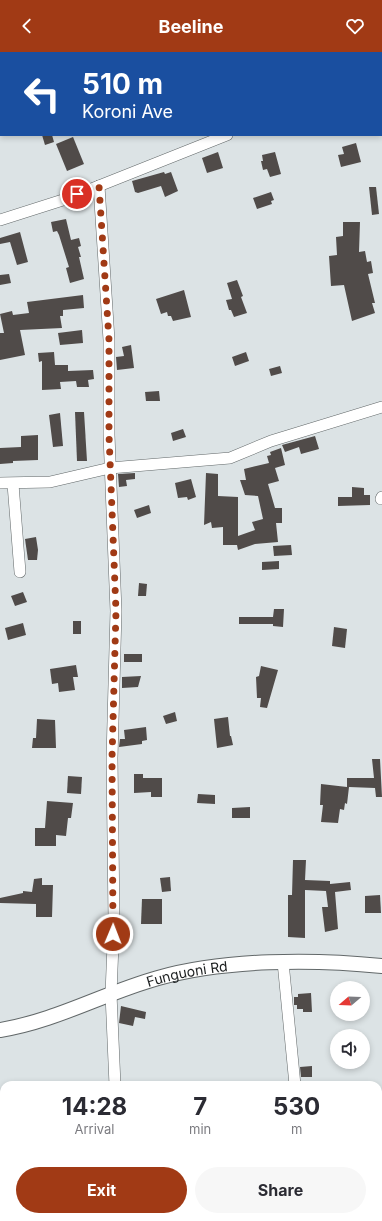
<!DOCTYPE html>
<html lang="en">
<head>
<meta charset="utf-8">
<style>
  :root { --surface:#fff; --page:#f7f7f7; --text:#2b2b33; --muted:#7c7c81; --accent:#a13a15 }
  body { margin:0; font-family:Inter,sans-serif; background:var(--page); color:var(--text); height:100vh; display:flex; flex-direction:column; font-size:15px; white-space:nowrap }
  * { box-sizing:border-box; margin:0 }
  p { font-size:13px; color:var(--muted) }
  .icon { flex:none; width:22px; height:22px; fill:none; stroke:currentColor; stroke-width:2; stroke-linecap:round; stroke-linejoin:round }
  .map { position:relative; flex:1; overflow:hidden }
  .side { position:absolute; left:0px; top:1029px; width:382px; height:140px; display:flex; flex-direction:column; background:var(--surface); border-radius:12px 12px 0 0; box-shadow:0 2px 6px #0003 }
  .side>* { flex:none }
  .guide { position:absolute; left:0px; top:0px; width:382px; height:84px; box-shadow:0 2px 6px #0003; background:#1a4fa0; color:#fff; overflow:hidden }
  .needle { width:26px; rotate:251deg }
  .buttons { position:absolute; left:330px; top:929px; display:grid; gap:8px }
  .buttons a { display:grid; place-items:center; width:40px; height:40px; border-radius:50%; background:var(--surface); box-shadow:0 2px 6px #0003; font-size:20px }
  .pin { position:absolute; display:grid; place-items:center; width:34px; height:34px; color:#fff; margin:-17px; border:2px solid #fff; border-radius:50%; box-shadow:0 1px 4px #0007 }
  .me { position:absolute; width:44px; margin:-22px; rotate:1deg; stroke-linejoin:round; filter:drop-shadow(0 0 3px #0008) }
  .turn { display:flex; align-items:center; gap:14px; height:84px; padding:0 16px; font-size:18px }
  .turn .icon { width:52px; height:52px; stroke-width:2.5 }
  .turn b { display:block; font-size:28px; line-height:34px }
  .eta { display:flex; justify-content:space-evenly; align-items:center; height:68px; text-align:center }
  .eta b { font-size:24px; font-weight:700; line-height:28px }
  .cta { display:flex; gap:8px; margin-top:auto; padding:8px 16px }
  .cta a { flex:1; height:46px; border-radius:24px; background:var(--accent); color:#fff; font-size:16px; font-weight:700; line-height:46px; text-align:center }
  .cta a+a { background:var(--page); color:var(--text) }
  header { display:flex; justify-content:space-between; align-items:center; height:52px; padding:0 16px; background:var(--accent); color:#fff; font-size:18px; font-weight:700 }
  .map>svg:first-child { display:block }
</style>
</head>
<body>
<header><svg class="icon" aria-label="back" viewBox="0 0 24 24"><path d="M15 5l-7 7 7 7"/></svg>Beeline<svg class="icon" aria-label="heart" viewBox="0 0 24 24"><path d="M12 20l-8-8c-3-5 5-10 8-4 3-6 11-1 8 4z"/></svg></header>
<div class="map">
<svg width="382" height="1169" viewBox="0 0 382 1169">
  <rect width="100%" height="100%" fill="#dce3e5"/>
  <g fill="#504b49">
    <polygon points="42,83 52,83 54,90 45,93"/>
    <polygon points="73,85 84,112 67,119 56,92"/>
    <polygon points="356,91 361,110 341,115 338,103 344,102 342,95"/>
    <polygon points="218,100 223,116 207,121 202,106"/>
    <polygon points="275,100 281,122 270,125 267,117 263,118 261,109 263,109 262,103"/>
    <polygon points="164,120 165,122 171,120 178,139 165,145 161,134 138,141 135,140 132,129"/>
    <polygon points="369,135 376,135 379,162 372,163"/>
    <polygon points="271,140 274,148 271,149 272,152 257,157 253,146"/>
    <polygon points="66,167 71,188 79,186 81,194 78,195 81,205 79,205 84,227 70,231 66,216 69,215 59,183 57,179 53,180 51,170"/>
    <polygon points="343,170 360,170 359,200 365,199 367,210 371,209 373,221 368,222 375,251 372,251 375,261 352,269 344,233 331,234 329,204 337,203 336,185 343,184"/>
    <polygon points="20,180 28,210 17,213 10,190 0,192 0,186"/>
    <polygon points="9,222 11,231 0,233 0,223"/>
    <polygon points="237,228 243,244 241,245 247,261 234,265 231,258 229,258 226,248 232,247 227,231"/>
    <polygon points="184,238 191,265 173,269 171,264 168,264 167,260 161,262 156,247"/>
    <polygon points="83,243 84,256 63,258 63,264 60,264 62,276 20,278 25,303 0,308 0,281 4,281 0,262 12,259 13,263 29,261 27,250"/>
    <polygon points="82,278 83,291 60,293 58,281"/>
    <polygon points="131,293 134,316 117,318 116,305 124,304 122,295"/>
    <polygon points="54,300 55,313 68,313 68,319 93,318 94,327 88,328 89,335 77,335 76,329 60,330 61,337 42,338 42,309 39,310 38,301"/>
    <polygon points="246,300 249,309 235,314 232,305"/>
    <polygon points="280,314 282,321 271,324 269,317"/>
    <polygon points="159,339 160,349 146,349 145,340"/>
    <polygon points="75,360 84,360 87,409 77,409"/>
    <polygon points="60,361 63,394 53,395 49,363"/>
    <polygon points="183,377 186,385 173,389 171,381"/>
    <polygon points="38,383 38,408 13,409 13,411 0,412 0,396 21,395 21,384"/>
    <polygon points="315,384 319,397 301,402 299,395 285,400 282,393"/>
    <polygon points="281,396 285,413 275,416 279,429 268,432 275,456 282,456 282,471 276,471 278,490 255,492 238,498 237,493 223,493 223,475 212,476 211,470 204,473 206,421 218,422 218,444 238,445 238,484 255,478 252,470 263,467 258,444 245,443 240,428 246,428 244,417 269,411 267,404 271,403 270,400"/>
    <polygon points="135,421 135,427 126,428 127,434 119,435 118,422"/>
    <polygon points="191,427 196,445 188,448 187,445 178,446 175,431"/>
    <polygon points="352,435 364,436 364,443 370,443 370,453 338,454 338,445 352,445"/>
    <polygon points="149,453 151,461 137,466 134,458"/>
    <polygon points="36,485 38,498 37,508 28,508 25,487"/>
    <polygon points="291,493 292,503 274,504 273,494"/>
    <polygon points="279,509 279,517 262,518 262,510"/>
    <polygon points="139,531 147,532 146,544 138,544"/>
    <polygon points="23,540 27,550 15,554 11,544"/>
    <polygon points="274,557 284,557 283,575 273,574 273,572 239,572 239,565 273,565"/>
    <rect x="73" y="569" width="8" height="13"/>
    <polygon points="23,571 26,583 8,588 5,576"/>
    <polygon points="334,575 347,577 345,596 332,594"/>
    <rect x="124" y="602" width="18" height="8"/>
    <polygon points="76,613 78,625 73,625 75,638 59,640 58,631 52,632 50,617"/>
    <polygon points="261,614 278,618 267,656 260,655 261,646 257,646 256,625 259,624"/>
    <polygon points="141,624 138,635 122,636 122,625"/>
    <polygon points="175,660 177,669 166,672 163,664"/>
    <polygon points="228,665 230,684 231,684 233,693 217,696 214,667"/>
    <polygon points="37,667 55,668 56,696 32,696 33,686 36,686"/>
    <polygon points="146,675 147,688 142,689 142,692 119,695 120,687 125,687 124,678"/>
    <polygon points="372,707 380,707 382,745 376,745 375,736 349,735 347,752 345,751 344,758 340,757 338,771 321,770 323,753 320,753 321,732 347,735 347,726 374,726"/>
    <polygon points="134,722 143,722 143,726 162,726 162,745 151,745 151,740 134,741"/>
    <polygon points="68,724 82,725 81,742 67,741"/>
    <polygon points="198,742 215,743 215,752 197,751"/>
    <polygon points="47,749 73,751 71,766 68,766 66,784 56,783 56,794 35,794 35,776 45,776"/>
    <polygon points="250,755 250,766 232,766 232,756"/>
    <polygon points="293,808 306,808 305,828 330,829 330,832 350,830 351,838 335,840 338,877 325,880 322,855 328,855 326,839 305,838 305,886 288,885 288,843 292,843"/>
    <polygon points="170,825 171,839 162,840 160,826"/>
    <polygon points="42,826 42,833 53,833 52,865 36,865 36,852 0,851 0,846 23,841 23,839 32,840 34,827"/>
    <polygon points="380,843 381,861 365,861 365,844"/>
    <polygon points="142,847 162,847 162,872 141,872"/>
    <polygon points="311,941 312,960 303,960 303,957 297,957 297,953 294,953 294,945 298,945 298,942"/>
    <polygon points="121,954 146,960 145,967 135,965 133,974 119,971"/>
    <polygon points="312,1014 312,1025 301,1025 300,1015"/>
  </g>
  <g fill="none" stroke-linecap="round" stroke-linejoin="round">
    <g stroke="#626869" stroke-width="12">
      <g id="minor">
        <polyline points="381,27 382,27"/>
        <polyline points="99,134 109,288 109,383 116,559 112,706 114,867 111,942 115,1033"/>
        <polyline points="0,168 66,147 227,83"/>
        <polyline points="0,431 50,430 110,416 230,406 271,389 382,355"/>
        <polyline points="13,432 20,520"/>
        <polyline points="381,447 382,445"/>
        <polyline points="283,910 295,1033"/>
        <polyline points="115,1165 115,1169"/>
        <polyline points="309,1165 309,1169"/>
        <polyline points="27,1169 45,1165"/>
      </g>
    </g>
    <g stroke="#626869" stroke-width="16">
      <g id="tertiary">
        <path id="s1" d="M0,978C56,969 104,941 158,926C225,907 313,907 382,914"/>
      </g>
    </g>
    <use href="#minor" stroke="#fff" stroke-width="11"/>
    <use href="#tertiary" stroke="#fff" stroke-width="14"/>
  </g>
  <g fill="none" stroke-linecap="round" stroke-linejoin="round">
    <polyline stroke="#a13a15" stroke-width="7" stroke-dasharray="0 12.6" points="77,142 99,134 109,288 109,383 116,559 112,706 113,882"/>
  </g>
  <g text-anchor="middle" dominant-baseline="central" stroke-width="4" stroke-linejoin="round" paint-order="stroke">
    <g font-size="14" fill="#1d2021" stroke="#fff">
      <text stroke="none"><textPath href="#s1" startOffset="196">Funguoni Rd</textPath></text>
    </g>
  </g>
</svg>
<div class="buttons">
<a><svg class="needle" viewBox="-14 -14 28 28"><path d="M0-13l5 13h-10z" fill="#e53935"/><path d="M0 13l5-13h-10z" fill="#7c7c81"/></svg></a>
<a><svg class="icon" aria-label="sound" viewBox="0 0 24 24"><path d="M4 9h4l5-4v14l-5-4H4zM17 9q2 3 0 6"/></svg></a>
</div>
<div class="pin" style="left:77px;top:142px;background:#d93025"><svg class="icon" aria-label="arrive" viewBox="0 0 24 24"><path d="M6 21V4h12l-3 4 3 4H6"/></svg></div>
<svg class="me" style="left:113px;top:882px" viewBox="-20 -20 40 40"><circle r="17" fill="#a13a15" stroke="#fff" stroke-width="3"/><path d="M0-11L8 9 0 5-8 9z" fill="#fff"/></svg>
<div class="guide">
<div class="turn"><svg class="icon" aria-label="left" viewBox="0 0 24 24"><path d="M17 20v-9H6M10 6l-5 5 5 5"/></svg><div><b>510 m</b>Koroni Ave</div></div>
</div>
<section class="side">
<div class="eta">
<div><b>14:28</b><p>Arrival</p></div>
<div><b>7</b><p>min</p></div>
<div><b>530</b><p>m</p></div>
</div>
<div class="cta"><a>Exit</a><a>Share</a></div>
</section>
</div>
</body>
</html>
